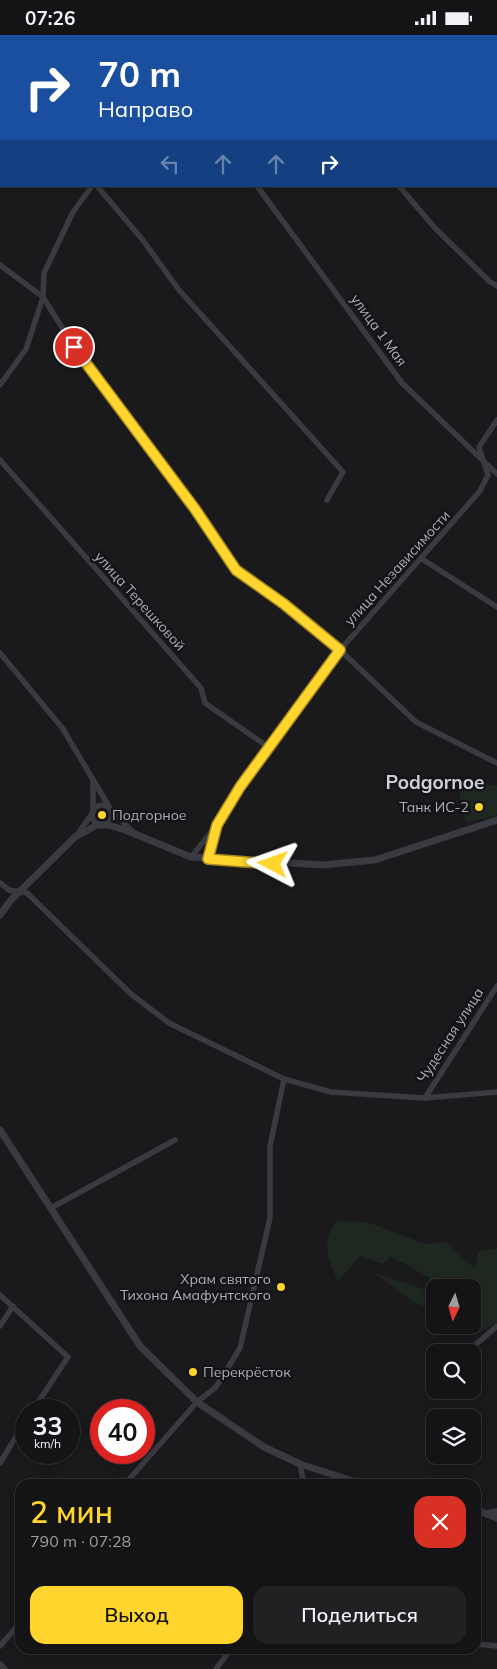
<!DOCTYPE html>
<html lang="ru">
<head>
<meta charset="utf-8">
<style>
  :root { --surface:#141315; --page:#212022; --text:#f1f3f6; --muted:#9d9ea0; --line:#333234; --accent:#ffd52e }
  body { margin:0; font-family:Mulish,sans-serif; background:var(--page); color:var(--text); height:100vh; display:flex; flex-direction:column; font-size:19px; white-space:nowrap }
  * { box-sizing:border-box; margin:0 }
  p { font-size:16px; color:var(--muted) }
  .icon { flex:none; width:28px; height:28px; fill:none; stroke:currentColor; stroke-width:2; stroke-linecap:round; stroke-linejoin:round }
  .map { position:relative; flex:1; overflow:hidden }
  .side { position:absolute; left:15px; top:1444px; width:466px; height:175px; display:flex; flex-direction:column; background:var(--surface); border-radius:15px; box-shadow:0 2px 8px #0003,0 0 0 1px var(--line) }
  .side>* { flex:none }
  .guide { position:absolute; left:0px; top:0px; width:498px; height:152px; box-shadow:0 2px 8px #0003,0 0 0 1px var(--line); background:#1a4fa0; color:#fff; overflow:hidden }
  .needle { width:32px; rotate:185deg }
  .tools { position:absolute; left:426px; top:1244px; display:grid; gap:10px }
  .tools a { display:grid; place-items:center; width:55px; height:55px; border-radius:10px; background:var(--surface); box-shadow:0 2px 8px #0003,0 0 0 1px var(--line); font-size:25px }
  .speed { position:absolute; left:15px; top:1364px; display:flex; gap:10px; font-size:25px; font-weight:700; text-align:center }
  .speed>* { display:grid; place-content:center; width:65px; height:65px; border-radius:50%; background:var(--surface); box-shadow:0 2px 8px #0003,0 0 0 1px var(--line); line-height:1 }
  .speed small { font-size:12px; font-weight:400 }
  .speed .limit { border:8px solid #d22; background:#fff; color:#111 }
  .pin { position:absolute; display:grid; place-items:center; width:42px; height:42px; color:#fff; margin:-21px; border:2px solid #fff; border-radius:50%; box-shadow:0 1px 5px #0007 }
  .me { position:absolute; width:55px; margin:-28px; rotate:274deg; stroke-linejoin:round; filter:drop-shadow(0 0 4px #0008) }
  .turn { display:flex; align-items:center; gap:18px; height:105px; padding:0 15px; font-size:22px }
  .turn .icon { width:65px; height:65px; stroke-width:2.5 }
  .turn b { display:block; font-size:35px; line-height:42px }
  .lanes { display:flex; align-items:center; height:48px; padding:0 15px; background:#0003; justify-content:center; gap:25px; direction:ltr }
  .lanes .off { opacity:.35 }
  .round { display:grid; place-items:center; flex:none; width:52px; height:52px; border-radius:15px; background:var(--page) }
  .summary { display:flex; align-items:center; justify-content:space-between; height:85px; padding:0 15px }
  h1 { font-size:30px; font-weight:600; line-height:38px; color:var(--accent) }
  .primary-button { display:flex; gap:10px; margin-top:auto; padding:10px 15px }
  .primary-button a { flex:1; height:58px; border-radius:15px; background:var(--accent); color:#111; font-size:20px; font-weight:600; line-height:58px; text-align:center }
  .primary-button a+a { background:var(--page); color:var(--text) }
  .status { display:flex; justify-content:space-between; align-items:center; height:35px; padding:0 25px; background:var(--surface); direction:ltr }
  .status svg { height:14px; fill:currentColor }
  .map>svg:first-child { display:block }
</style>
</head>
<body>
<div class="status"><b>07:26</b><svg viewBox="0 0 49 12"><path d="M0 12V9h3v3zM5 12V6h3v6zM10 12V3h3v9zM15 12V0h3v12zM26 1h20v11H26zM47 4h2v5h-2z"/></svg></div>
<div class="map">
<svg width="497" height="1634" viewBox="0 0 497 1634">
  <rect width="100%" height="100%" fill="#1a191c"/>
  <g fill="#1e2821">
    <polygon points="462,747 497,750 497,780 466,788 459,758"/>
    <path d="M336,1186L367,1187L424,1209L446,1207L475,1234L478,1217L497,1213V1287L478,1299L475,1283L473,1282L472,1252H435V1277L413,1267L375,1238L426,1255L430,1243L390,1221L383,1229L360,1221L338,1246C328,1225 321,1206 336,1186Z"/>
  </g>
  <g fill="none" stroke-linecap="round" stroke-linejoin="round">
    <g stroke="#3a3a41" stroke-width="5.5">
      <polyline points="140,0 141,1"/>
      <polyline points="255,0 256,1"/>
      <polyline points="377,0 378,1"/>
      <polyline points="87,1 89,0"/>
      <polyline points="279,1 281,0"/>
      <polyline points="0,86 1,85"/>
      <polyline points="97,151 142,204 179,255 343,437 327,465"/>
      <polyline points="257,151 402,348 497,439"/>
      <polyline points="399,151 435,193 489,246 497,251"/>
      <polyline points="0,230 43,262 74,312 195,474 236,535 284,569 340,615 416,687 497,728"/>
      <polyline points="0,350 26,314 43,262 44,238 73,177 92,151"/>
      <polyline points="0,425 201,653 205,668 268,712"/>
      <polyline points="422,524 497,572"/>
      <polyline points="0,618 63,694 111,775 133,797"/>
      <circle cx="102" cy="780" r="10"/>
      <polyline points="77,800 93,777 93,747"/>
      <polyline points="191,822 217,790 268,712 340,615 480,456 488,440 479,412 497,385"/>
      <polyline points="208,824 217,792"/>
      <polyline points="0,848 9,855 27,858 131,959 169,988 284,1044 331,1057 425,1063 497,1057"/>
      <polyline points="425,1063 497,951"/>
      <polyline points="51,1173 175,1105"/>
      <polyline points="0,1260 68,1322 33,1375"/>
      <polyline points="0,1291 13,1271"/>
      <polyline points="466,1318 497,1291"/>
      <polyline points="0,1428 26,1385"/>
      <polyline points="300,1429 304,1449"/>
      <polyline points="125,1449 197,1367 216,1352 240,1313 270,1183 270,1111 284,1044"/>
      <polyline points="486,1478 497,1476"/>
      <polyline points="476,1609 497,1611"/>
      <polyline points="0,1611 20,1588"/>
      <polyline points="230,1616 255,1614"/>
      <polyline points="0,1629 5,1634"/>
      <polyline points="216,1634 231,1614"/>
    </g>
    <g stroke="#3a3a41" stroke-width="7">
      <polyline points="0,880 11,865 75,802 97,790 108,790 125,795 191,822 322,830 375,825 497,785"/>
      <polyline points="0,1095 140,1311 197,1367 264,1412 300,1429 362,1449"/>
      <polyline points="476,1475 497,1483"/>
    </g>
  </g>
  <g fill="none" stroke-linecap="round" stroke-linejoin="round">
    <g stroke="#a68a1e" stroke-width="12">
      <polyline id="route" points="74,312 195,474 236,535 284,569 340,615 240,752 217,790 208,824 273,829"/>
    </g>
    <use href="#route" stroke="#ffd52e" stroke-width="9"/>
  </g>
  <g fill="#ffd52e" stroke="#151417" stroke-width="2">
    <circle cx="479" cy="772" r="5"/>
    <circle cx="102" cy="780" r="5"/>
    <circle cx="281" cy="1252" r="5"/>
    <circle cx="193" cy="1337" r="5"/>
  </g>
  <g text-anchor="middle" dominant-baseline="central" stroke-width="5" stroke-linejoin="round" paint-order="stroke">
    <g font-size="14" fill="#abaebd" stroke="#151417">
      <text transform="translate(379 295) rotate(54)">улица 1 Мая</text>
      <text transform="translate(397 533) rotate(-48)">улица Независимости</text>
      <text transform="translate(140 566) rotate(48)">улица Терешковой</text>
      <text transform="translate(450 1000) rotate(-57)">Чудесная улица</text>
    </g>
    <g font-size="14" fill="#abaebd" stroke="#151417" text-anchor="end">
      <text x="469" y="772">Танк ИС-2</text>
      <text x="112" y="780" text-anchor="start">Подгорное</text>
      <text x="271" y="1244">Храм святого<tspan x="271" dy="16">Тихона Амафунтского</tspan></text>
      <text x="203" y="1337" text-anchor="start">Перекрёсток</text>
    </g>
    <g font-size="19" font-weight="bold" fill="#ccced8" stroke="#151417">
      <text x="435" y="747">Podgornoe</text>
    </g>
  </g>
</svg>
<div class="tools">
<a><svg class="needle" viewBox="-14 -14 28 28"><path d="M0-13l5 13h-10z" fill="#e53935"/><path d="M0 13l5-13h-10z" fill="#9d9ea0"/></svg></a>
<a><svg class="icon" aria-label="search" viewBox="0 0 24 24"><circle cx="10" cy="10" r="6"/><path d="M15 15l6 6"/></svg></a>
<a><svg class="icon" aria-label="layers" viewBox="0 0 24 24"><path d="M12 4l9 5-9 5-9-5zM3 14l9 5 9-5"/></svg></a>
</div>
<div class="speed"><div>33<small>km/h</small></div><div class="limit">40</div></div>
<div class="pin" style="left:74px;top:312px;background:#d93025"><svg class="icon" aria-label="arrive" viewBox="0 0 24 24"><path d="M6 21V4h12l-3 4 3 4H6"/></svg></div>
<svg class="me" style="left:273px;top:829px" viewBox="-20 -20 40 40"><path d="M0-17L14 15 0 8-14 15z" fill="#ffd52e" stroke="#fff" stroke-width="4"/></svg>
<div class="guide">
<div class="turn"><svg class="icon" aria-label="right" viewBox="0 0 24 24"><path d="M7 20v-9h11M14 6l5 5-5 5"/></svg><div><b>70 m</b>Направо</div></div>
<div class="lanes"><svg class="icon off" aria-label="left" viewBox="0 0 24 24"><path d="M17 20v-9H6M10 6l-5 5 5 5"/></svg><svg class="icon off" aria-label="ahead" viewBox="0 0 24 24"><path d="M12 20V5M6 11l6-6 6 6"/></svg><svg class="icon off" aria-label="ahead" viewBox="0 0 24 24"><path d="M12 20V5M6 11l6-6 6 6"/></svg><svg class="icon" aria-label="right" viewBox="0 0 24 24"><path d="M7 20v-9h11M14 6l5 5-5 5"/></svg></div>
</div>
<section class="side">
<div class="summary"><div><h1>2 мин</h1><p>790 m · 07:28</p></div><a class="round" style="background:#d93025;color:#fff"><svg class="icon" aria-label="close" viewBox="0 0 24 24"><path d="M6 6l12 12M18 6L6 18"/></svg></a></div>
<div class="primary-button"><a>Выход</a><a>Поделиться</a></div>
</section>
</div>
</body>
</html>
